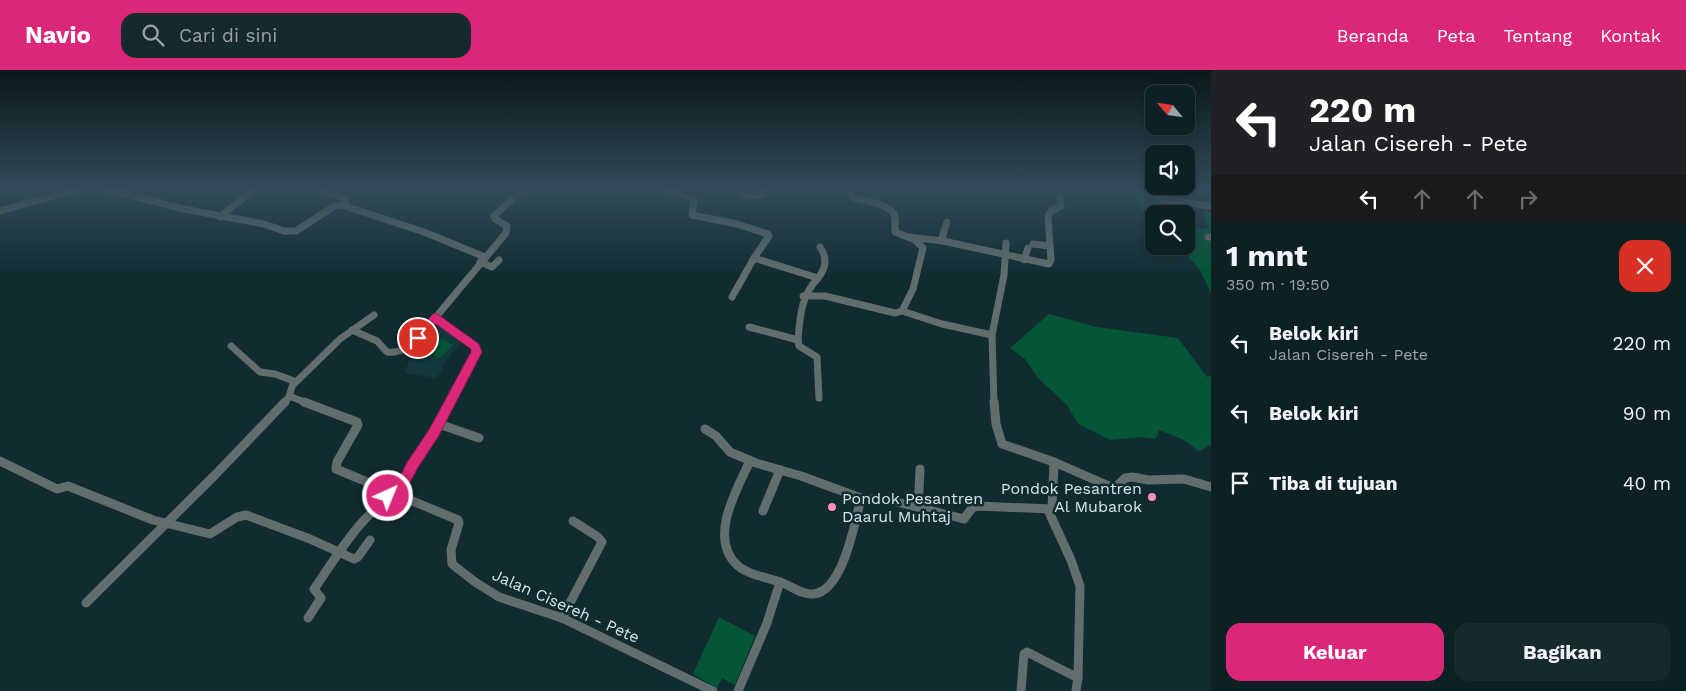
<!DOCTYPE html>
<html lang="id">
<head>
<meta charset="utf-8">
<style>
  :root { --surface:#0d2125; --page:#16292d; --text:#f1f3f6; --muted:#9aa3a7; --line:#2d3e42; --accent:#db2777 }
  body { margin:0; font-family:"Work Sans",sans-serif; background:var(--page); color:var(--text); height:100vh; display:flex; flex-direction:column; font-size:19px; white-space:nowrap }
  * { box-sizing:border-box; margin:0 }
  p { font-size:16px; color:var(--muted) }
  .icon { flex:none; width:28px; height:28px; fill:none; stroke:currentColor; stroke-width:2; stroke-linecap:round; stroke-linejoin:round }
  .map { position:relative; flex:1; overflow:hidden }
  .side { display:flex; flex-direction:column; background:var(--surface); width:475px }
  .side>* { flex:none }
  .hud { background:#202124; color:#fff; overflow:hidden }
  .needle { width:32px; rotate:299deg }
  .buttons { position:absolute; left:1145px; top:15px; display:grid; gap:10px }
  .buttons a { display:grid; place-items:center; width:50px; height:50px; border-radius:10px; background:var(--surface); box-shadow:0 2px 8px #0003,0 0 0 1px var(--line); font-size:25px }
  .pin { position:absolute; display:grid; place-items:center; width:42px; height:42px; color:#fff; margin:-21px; border:2px solid #fff; border-radius:50%; box-shadow:0 1px 5px #0007 }
  .me { position:absolute; width:55px; margin:-28px; rotate:44deg; stroke-linejoin:round; filter:drop-shadow(0 0 4px #0008) }
  .turn { display:flex; align-items:center; gap:18px; height:105px; padding:0 15px; font-size:22px }
  .turn .icon { width:65px; height:65px; stroke-width:2.5 }
  .turn b { display:block; font-size:35px; line-height:42px }
  .lanes { display:flex; align-items:center; height:48px; padding:0 15px; background:#0003; justify-content:center; gap:25px; direction:ltr }
  .lanes .off { opacity:.35 }
  .round { display:grid; place-items:center; flex:none; width:52px; height:52px; border-radius:15px; background:var(--page) }
  .summary { display:flex; align-items:center; justify-content:space-between; height:85px; padding:0 15px }
  h1 { font-size:30px; font-weight:700; line-height:38px }
  .cta { display:flex; gap:10px; margin-top:auto; padding:10px 15px }
  .cta a { flex:1; height:58px; border-radius:15px; background:var(--accent); color:#fff; font-size:20px; font-weight:700; line-height:58px; text-align:center }
  .cta a+a { background:var(--page); color:var(--text) }
  ul { padding:0; list-style:none }
  li { display:flex; align-items:center; gap:15px; height:70px; padding:0 15px }
  li div { flex:1 }
  li b { display:block; font-size:19px }
  li em { font-style:normal }
  header { display:flex; align-items:center; gap:30px; box-sizing:border-box; height:70px; padding:0 25px; background:var(--accent); color:#fff }
  header strong { font-size:24px }
  nav { display:flex; gap:28px; margin-inline-start:auto; font-size:18px }
  .search { width:350px; height:45px; background:var(--page); display:flex; align-items:center; gap:12px; box-sizing:border-box; padding:0 18px; border-radius:15px; color:var(--muted); font-size:19px }
  main { display:flex; flex:1; min-height:0 }
  .map>svg:first-child { display:block }
</style>
</head>
<body>
<header>
<strong>Navio</strong>
<div class="search"><svg class="icon" aria-label="search" viewBox="0 0 24 24"><circle cx="10" cy="10" r="6"/><path d="M15 15l6 6"/></svg>Cari di sini</div>
<nav><a>Beranda</a><a>Peta</a><a>Tentang</a><a>Kontak</a></nav>
</header>
<main>
<div class="map">
<svg width="1211" height="621" viewBox="0 0 1211 621">
  <rect width="100%" height="100%" fill="#112c31"/>
  <polygon fill="#12383e" points="435,251 461,269 462,273 458,276 441,297 443,299 436,308 405,303 409,290 416,281 414,280 418,271"/>
  <g fill="#045636">
    <polygon points="1145,119 1170,119 1170,125 1178,136 1189,138 1193,155 1199,159 1208,158 1204,147 1205,141 1211,142 1211,223 1199,198 1178,176 1186,176 1186,144 1154,144 1154,152 1140,138 1136,120"/>
    <polygon points="1049,244 1097,257 1178,268 1207,307 1211,306 1211,375 1199,381 1182,369 1159,360 1156,369 1140,367 1110,370 1078,354 1067,335 1038,308 1025,289 1010,278"/>
    <polygon points="432,264 453,275 439,288 419,277"/>
    <polygon points="719,547 755,566 735,615 722,608 717,618 693,604"/>
  </g>
  <g fill="none" stroke-linecap="round" stroke-linejoin="round">
    <g stroke="#626e6d" stroke-width="7">
      <polyline points="107,119 184,139 264,154 284,161 296,161 336,135 342,135 424,162 485,187"/>
      <polyline points="316,119 345,128 346,130 342,135"/>
      <path d="M663,119L692,128L694,131L692,145L737,154L768,164L769,166L754,188L818,208C801,226 800,246 798,270L799,276L817,287L819,328"/>
      <polyline points="850,119 852,127 882,135 892,141 895,146 895,162 915,170 923,178 913,219 902,241 942,254 992,265 994,333"/>
      <polyline points="1149,119 1164,130 1211,136"/>
      <polyline points="746,126 762,125 765,119"/>
      <polyline points="0,141 79,119"/>
      <polyline points="220,147 254,119"/>
      <polyline points="909,167 943,171 1049,194 1051,190 1048,146 1051,141 1061,136 1059,123"/>
      <polyline points="1208,167 1211,167"/>
      <polyline points="941,171 947,152"/>
      <polyline points="1033,174 1050,176"/>
      <polyline points="1024,190 1028,178"/>
      <polyline points="480,192 492,197 499,190"/>
      <path d="M818,208C826,198 828,188 820,177"/>
      <polyline points="803,226 825,226 895,243 902,241"/>
      <polyline points="732,227 754,188"/>
      <polyline points="749,257 798,270"/>
      <path d="M352,260L377,271L387,282C408,285 423,261 436,247"/>
      <polyline points="992,265 1004,205 1006,173"/>
      <polyline points="231,276 260,302 275,304 294,311 289,326 307,333"/>
      <polyline points="294,314 340,269 374,245"/>
      <polyline points="284,333 290,326"/>
      <polyline points="450,333 477,282 476,277 442,254 436,247 506,163 507,156 495,149 494,146 523,119"/>
    </g>
    <g stroke="#626e6d" stroke-width="9">
      <polyline points="304,332 357,352 358,355 337,392 336,399 458,450 459,453 451,480 452,494 475,512 499,527 562,548 713,621"/>
      <polyline points="994,332 996,354 1002,374 1054,392 1109,416 1116,417 1125,408 1132,407 1149,410 1184,409 1211,417"/>
      <polyline points="439,354 479,368"/>
      <polyline points="705,359 716,366 730,382 756,393 801,406 861,428 893,431 964,449 972,438 977,436 1052,439 1054,392"/>
      <polyline points="0,391 57,419 68,416 153,450 210,464 237,447 246,445 310,469 354,489 358,487 370,470"/>
      <path d="M750,391C737,419 708,468 737,495C748,505 766,507 780,512"/>
      <path d="M397,424C413,392 433,363 450,332"/>
      <polyline points="915,436 919,421 920,399"/>
      <polyline points="1048,440 1071,490 1080,516 1078,608"/>
      <polyline points="763,441 780,400"/>
      <polyline points="86,533 215,405 285,332"/>
      <path d="M308,548L321,528L314,519C336,488 362,441 397,424"/>
      <polyline points="562,548 602,472 598,467 573,451"/>
      <path d="M738,621L767,553L780,512C790,515 802,525 813,524C843,522 855,452 861,428"/>
      <polyline points="1021,621 1024,584 1027,582 1078,608 1076,621"/>
    </g>
  </g>
  <linearGradient id="sky" x2="0" y2="1"><stop stop-color="#09181b"/><stop offset="0.58" stop-color="#324b5a"/><stop offset="1" stop-color="#324b5a" stop-opacity="0"/></linearGradient>
  <rect width="1211" height="206" fill="url(#sky)"/>
  <polygon fill="#db2777" stroke="#8e194d" points="436,243 479,274 482,282 438,367 417,399 402,428 388,432 384,431 382,426 384,422 393,419 408,391 429,360 471,282 471,279 436,254 421,271 414,271 412,268 414,265 433,244"/>
  <g fill="#fd8fc1" stroke="#112c31" stroke-width="2">
    <circle cx="1152" cy="427" r="5"/>
    <circle cx="832" cy="437" r="5"/>
  </g>
  <g text-anchor="middle" dominant-baseline="central" stroke-width="5" stroke-linejoin="round" paint-order="stroke">
    <g font-size="16" fill="#d6e5e9" stroke="#112c31" text-anchor="end">
      <text x="1142" y="418">Pondok Pesantren<tspan x="1142" dy="18">Al Mubarok</tspan></text>
      <text x="842" y="428" text-anchor="start">Pondok Pesantren<tspan x="842" dy="18">Daarul Muhtaj</tspan></text>
    </g>
    <g font-size="16" fill="#d6e5e9" stroke="#112c31">
      <text transform="translate(566 536) rotate(24)">Jalan Cisereh - Pete</text>
    </g>
  </g>
</svg>
<div class="buttons">
<a><svg class="needle" viewBox="-14 -14 28 28"><path d="M0-13l5 13h-10z" fill="#e53935"/><path d="M0 13l5-13h-10z" fill="#9aa3a7"/></svg></a>
<a><svg class="icon" aria-label="sound" viewBox="0 0 24 24"><path d="M4 9h4l5-4v14l-5-4H4zM17 9q2 3 0 6"/></svg></a>
<a><svg class="icon" aria-label="search" viewBox="0 0 24 24"><circle cx="10" cy="10" r="6"/><path d="M15 15l6 6"/></svg></a>
</div>
<div class="pin" style="left:418px;top:268px;background:#d93025"><svg class="icon" aria-label="arrive" viewBox="0 0 24 24"><path d="M6 21V4h12l-3 4 3 4H6"/></svg></div>
<svg class="me" style="left:388px;top:426px" viewBox="-20 -20 40 40"><circle r="17" fill="#db2777" stroke="#fff" stroke-width="3"/><path d="M0-11L8 9 0 5-8 9z" fill="#fff"/></svg>
</div>
<section class="side">
<div class="hud">
<div class="turn"><svg class="icon" aria-label="left" viewBox="0 0 24 24"><path d="M17 20v-9H6M10 6l-5 5 5 5"/></svg><div><b>220 m</b>Jalan Cisereh - Pete</div></div>
<div class="lanes"><svg class="icon" aria-label="left" viewBox="0 0 24 24"><path d="M17 20v-9H6M10 6l-5 5 5 5"/></svg><svg class="icon off" aria-label="ahead" viewBox="0 0 24 24"><path d="M12 20V5M6 11l6-6 6 6"/></svg><svg class="icon off" aria-label="ahead" viewBox="0 0 24 24"><path d="M12 20V5M6 11l6-6 6 6"/></svg><svg class="icon off" aria-label="right" viewBox="0 0 24 24"><path d="M7 20v-9h11M14 6l5 5-5 5"/></svg></div>
</div>
<div class="summary"><div><h1>1 mnt</h1><p>350 m · 19:50</p></div><a class="round" style="background:#d93025;color:#fff"><svg class="icon" aria-label="close" viewBox="0 0 24 24"><path d="M6 6l12 12M18 6L6 18"/></svg></a></div>
<ul>
<li><svg class="icon" aria-label="left" viewBox="0 0 24 24"><path d="M17 20v-9H6M10 6l-5 5 5 5"/></svg><div><b>Belok kiri</b><p>Jalan Cisereh - Pete</p></div><em>220 m</em></li>
<li><svg class="icon" aria-label="left" viewBox="0 0 24 24"><path d="M17 20v-9H6M10 6l-5 5 5 5"/></svg><div><b>Belok kiri</b></div><em>90 m</em></li>
<li><svg class="icon" aria-label="arrive" viewBox="0 0 24 24"><path d="M6 21V4h12l-3 4 3 4H6"/></svg><div><b>Tiba di tujuan</b></div><em>40 m</em></li>
</ul>
<div class="cta"><a>Keluar</a><a>Bagikan</a></div>
</section>
</main>
</body>
</html>
